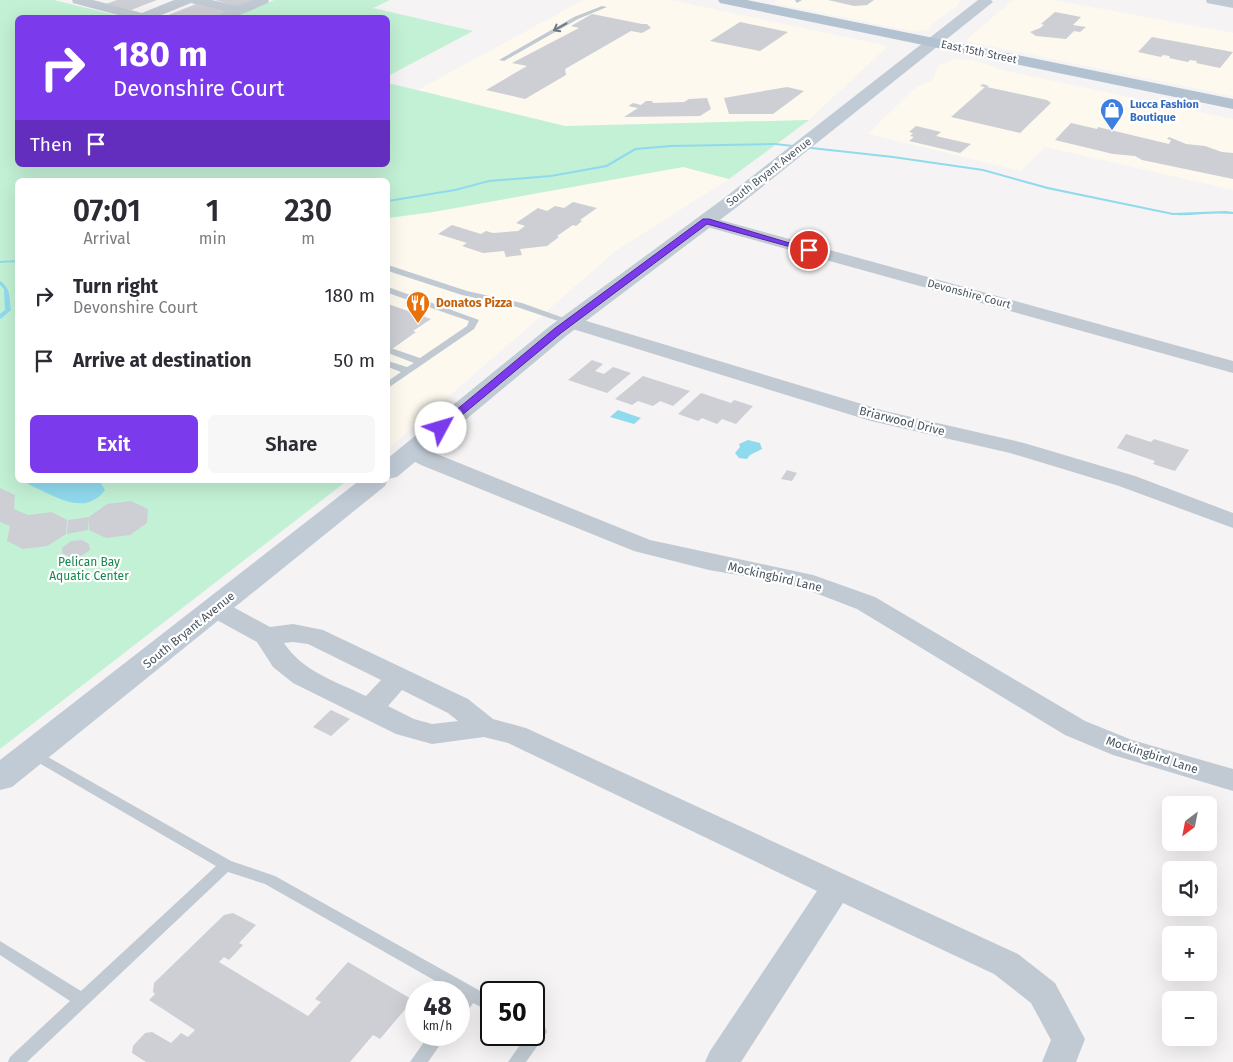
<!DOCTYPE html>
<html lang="en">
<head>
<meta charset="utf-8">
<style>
  :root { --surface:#fff; --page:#f7f7f7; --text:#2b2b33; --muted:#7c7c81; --accent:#7c3aed }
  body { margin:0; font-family:"Fira Sans",sans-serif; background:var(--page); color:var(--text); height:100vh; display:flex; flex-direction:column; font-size:19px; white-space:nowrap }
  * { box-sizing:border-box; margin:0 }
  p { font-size:16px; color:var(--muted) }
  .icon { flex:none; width:28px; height:28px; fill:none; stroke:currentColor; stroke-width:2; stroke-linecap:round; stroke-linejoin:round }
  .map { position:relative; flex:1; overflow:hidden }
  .drawer { position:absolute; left:15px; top:178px; width:375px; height:305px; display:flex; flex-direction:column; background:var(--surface); border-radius:8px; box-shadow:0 5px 20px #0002 }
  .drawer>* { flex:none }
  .banner { position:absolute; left:15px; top:15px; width:375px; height:152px; border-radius:8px; box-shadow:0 5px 20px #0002; background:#7c3aed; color:#fff; overflow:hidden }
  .needle { width:32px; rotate:212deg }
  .tools { position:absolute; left:1162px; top:796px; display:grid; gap:10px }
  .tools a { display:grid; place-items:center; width:55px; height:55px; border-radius:8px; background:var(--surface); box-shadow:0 5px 20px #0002; font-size:25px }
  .speed { position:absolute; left:405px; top:981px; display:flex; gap:10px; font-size:25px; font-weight:700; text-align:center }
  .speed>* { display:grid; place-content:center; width:65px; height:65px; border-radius:50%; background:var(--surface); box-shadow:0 5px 20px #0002; line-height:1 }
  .speed small { font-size:12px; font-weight:400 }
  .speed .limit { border:2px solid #111; border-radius:8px; background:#fff; color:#111 }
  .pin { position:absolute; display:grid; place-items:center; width:42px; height:42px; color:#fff; margin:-21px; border:2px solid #fff; border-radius:50%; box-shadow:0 1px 5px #0007 }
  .me { position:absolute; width:55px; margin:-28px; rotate:51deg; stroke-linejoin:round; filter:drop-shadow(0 0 4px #0008) }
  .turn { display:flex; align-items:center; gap:18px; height:105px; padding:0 15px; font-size:22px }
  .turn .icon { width:65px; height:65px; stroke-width:2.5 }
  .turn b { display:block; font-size:35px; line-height:42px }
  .then { display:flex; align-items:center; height:48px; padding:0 15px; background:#0003; gap:10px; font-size:19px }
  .eta { display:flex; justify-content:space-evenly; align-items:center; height:85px; text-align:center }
  .eta b { font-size:30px; font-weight:600; line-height:35px }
  .action { display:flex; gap:10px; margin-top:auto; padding:10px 15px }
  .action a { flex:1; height:58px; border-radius:8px; background:var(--accent); color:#fff; font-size:20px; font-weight:600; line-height:58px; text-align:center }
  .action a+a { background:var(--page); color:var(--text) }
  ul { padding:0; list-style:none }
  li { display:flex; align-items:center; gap:15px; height:65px; padding:0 15px }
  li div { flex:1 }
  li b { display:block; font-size:19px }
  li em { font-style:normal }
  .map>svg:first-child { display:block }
</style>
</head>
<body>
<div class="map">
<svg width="1233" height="1062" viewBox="0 0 1233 1062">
  <rect width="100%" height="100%" fill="#f5f3f3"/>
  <g fill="#fdf9ef">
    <polygon points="583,0 671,0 888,46 809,120 565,126 418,90"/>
    <polygon points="779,0 960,0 957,6 935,22 928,30 911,31 773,3"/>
    <polygon points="1013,0 1054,0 1233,33 1233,96 965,41"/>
    <polygon points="955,59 977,61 1006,71 1233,119 1233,190 1045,147 1021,171 868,134 911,92 920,85 933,80 938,65"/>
    <polygon points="684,167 729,179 617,250 388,449 388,218 433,212"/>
  </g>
  <g fill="#c3f1d5">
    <polygon points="0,0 54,0 123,17 18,18 18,165 388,165 388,83 565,126 809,120 729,179 683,167 433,212 388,218 388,180 18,180 18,480 348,480 0,749"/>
    <polygon points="274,0 390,0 373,8 473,31 388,76 388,18 232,18"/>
  </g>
  <g fill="#90daee">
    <polygon points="618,410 641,418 634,424 610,417"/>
    <polygon points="748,440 760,443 762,449 750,455 747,459 739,458 735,453 740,447 739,444"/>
    <path d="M27,480H102L100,482L105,490C84,518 53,495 28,484Z"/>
  </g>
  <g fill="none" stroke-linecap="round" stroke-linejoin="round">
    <g fill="#90daee" fill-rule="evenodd">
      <path d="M775,143L893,156L983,169L1048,187L1173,213L1226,211L1233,212V214C1213,212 1193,216 1173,215L1047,189L983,171L893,158L775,145L671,147L636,150L607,167L551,177L489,182L455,191L388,202V200L455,189L489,180L551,175L606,165L635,148L671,145Z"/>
      <polygon points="18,260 18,262 0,263 0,261"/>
      <path d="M0,281C11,288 9,297 11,310L2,318L0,319V314L5,310L4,289L0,285Z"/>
    </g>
  </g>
  <g fill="#cdcfd5">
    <polygon points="117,0 157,0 131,10 106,4"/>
    <polygon points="215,0 255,0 239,7"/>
    <polygon points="828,0 874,0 867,5 854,6"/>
    <polygon points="196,4 227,11 212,18 161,18"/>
    <polygon points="1055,12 1081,17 1073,25 1086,27 1080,32 1074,31 1066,39 1036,36 1030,32 1040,28 1044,25 1041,24"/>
    <polygon points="592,14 642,24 647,24 651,28 642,33 631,31 565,69 566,75 525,99 486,90 527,66 512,63 579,28 571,26"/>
    <polygon points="740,22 788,32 760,51 710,41"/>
    <polygon points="1152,37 1233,52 1220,68 1196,63 1197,61 1190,60 1188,62 1169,58 1170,56 1163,55 1161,57 1138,52"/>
    <polygon points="983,84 989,86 987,87 1047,100 1051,103 1020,133 951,117 985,87 980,86"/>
    <polygon points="787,87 804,91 773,114 729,114 724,98"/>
    <polygon points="707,98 711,109 700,116 624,117 638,108 628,106 633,103 641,105 646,101 652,101 653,103 684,102 689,99"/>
    <polygon points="1071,123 1097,129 1098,127 1169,144 1171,140 1167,139 1169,137 1186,144 1205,146 1222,152 1233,153 1233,179 1142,160 1135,156 1113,154 1055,140"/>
    <polygon points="916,126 941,132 936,136 971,144 960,153 909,141 914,137 910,136 913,133 909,132"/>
    <polygon points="573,202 597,208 580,220 582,221 576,226 573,225 557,236 559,237 547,246 520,249 522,255 506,257 504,251 483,253 462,246 467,243 438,234 452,225 481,234 486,231 493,233 518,231 525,226 516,223 538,208 547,211 555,206 564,208"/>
    <polygon points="388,304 431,319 413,331 416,332 392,349 388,347"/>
    <polygon points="592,360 603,364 595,371 604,374 613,367 631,373 607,393 568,380"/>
    <polygon points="643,376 671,385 690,391 673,406 660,401 653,406 638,401 632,405 615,399"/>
    <polygon points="701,393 731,403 734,400 753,406 736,424 722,419 717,424 702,418 698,421 678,414"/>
    <polygon points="1126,434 1151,442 1154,439 1189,450 1175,471 1153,464 1155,461 1117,448"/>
    <polygon points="787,470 797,473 792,481 781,479"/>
    <polygon points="0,488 15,495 14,509 28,515 52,512 67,520 66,534 47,546 23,549 7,541 10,526 0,522"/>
    <polygon points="131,501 148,509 147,523 130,535 106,538 89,530 89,517 107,504"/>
    <polygon points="89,517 88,530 67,534 68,520"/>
    <polygon points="82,540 89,544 90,550 81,556 70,557 62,553 62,548 71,541"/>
    <polygon points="331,710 350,719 331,736 313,727"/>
    <polygon points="233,913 256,925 239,943 243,945 229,960 224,957 219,962 308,1016 321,1002 315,999 348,962 413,1000 380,1039 373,1035 350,1062 146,1062 132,1053 133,1046 145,1033 152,1032 171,1043 181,1033 188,1037 195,1030 149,1000 155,994 153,992 154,983 224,915"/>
  </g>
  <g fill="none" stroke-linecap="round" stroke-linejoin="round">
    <g fill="#c1cad2" fill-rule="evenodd">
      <polygon points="795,0 802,0 797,3"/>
      <polygon points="602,6 607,7 578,19 504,61 499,60 574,17"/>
      <polygon points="388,265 467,291 522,303 575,322 570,325 517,307 462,295 388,271"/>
      <polygon points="388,287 479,320 474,329 388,388 388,381 401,372 388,367 388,361 407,367 414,363 388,353 388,347 420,358 467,326 469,321 388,293"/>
      <polygon points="32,748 231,861 275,876 491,997 491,1012 473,1003 465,1015 459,1017 459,998 461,996 459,992 455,992 265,884 228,872 27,1062 8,1062 10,1057 70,1001 0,955 0,941 81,991 216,866 27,756 25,753 27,750"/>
      <polygon points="534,1022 545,1027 547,1032 526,1062 508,1062 527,1035 534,1035"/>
      <polygon points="429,1035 447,1035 428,1062 410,1062"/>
    </g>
    <g fill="#c1cad2" fill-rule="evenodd">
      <polygon points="72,0 93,0 142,13 174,0 212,0 238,6 252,0 269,0 268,3 233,18 214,18 225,11 191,3 154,18 129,18 73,3"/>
      <polygon points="1206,0 1233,0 1233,8 1207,3"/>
      <polygon points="706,216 1233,361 1233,373 700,225 697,221 700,217"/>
      <polygon points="570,316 885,411 1024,443 1135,476 1233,513 1233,528 1119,486 1010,453 871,421 563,326 560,322 563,318"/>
      <polygon points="412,444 650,540 813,575 875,597 1085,721 1132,740 1233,769 1233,791 1113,755 1065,735 857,609 805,589 772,581 709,570 634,551 421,465 404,456 401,451 404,446"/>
      <path d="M215,600L224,602L270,627L293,624L323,630L468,699L493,719L526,728L1018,954L1055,983L1085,1039L1076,1062H1042L1051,1040L1031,1003L994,974L843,903L741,1062H705L710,1051L817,891L508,743L484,737L432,744L396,734L293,683L273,667L257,642L206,614L202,608L206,602ZM293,642L308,644L381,680L366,696C337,682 302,671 284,643ZM402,690L448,713L458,721L432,724L414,719L388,706Z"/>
    </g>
    <polygon fill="#c1cbd6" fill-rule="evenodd" points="978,0 991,0 993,2 737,207 566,336 397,477 388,479 385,486 12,787 0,790 0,760 360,480 388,480 388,458 550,326 723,199"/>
    <polygon fill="#b3c2d1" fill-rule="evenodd" points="718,0 747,0 1233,99 1233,109 725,4 720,3"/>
  </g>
  <defs><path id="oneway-shaft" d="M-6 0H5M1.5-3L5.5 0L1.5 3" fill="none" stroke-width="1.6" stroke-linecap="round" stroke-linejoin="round" transform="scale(1.25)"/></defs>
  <use stroke="#6e7983" href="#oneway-shaft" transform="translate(560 27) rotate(151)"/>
  <polygon fill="#7c3aed" stroke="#51269a" points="703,219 709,219 813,250 809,252 707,224 561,333 444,430 437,430 435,428 437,426 554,329"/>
  <defs>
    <g id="shop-pin" transform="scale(1.25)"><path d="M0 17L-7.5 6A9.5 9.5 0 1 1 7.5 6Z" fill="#3f7fe0" stroke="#fff"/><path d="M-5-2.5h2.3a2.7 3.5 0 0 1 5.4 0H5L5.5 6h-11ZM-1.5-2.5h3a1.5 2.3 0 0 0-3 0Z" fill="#fff"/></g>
    <g id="restaurant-pin" transform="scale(1.25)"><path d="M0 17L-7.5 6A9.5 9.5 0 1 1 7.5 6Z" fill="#e8710a" stroke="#fff"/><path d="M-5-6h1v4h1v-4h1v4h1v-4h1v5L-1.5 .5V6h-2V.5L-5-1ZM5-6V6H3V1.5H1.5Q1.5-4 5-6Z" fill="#fff"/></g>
  </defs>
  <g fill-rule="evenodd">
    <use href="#shop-pin" x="1112" y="110"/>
    <use href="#restaurant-pin" x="418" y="303"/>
  </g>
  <g text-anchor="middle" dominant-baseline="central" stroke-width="4.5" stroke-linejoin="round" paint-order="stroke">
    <g font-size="11" fill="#4a5661" stroke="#fff">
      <text transform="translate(979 52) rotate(12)">East 15th Street</text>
      <text transform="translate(769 172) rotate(-38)">South Bryant Avenue</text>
      <text transform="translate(969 294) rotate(15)">Devonshire Court</text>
    </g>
    <g font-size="11" font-weight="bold" fill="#366cbe" stroke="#fff" text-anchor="start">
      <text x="1130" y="104">Lucca Fashion<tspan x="1130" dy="13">Boutique</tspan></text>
    </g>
    <g font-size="12" font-weight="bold" fill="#c56008" stroke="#fff" text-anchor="start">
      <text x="436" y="303">Donatos Pizza</text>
    </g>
    <g font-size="12" fill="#4a5661" stroke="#fff">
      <text transform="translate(902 421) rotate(14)">Briarwood Drive</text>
      <text transform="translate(775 577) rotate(13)">Mockingbird Lane</text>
      <text transform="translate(189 630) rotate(-39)">South Bryant Avenue</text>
      <text transform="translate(1152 755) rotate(18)">Mockingbird Lane</text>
    </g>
    <g font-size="12" fill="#17864f" stroke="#fff">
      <text x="89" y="562">Pelican Bay<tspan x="89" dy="14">Aquatic Center</tspan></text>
    </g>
  </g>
</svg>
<div class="tools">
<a><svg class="needle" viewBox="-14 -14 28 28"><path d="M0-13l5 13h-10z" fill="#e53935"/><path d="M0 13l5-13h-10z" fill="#7c7c81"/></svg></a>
<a><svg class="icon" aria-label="sound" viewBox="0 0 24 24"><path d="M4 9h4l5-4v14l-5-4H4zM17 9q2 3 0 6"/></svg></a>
<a>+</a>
<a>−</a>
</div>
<div class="speed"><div>48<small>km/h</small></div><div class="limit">50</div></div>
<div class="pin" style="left:809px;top:250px;background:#d93025"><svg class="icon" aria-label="arrive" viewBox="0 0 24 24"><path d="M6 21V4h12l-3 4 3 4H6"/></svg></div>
<svg class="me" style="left:441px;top:428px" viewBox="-20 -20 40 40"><circle r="19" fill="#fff"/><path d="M0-13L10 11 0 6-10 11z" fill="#7c3aed"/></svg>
<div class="banner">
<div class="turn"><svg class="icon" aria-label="right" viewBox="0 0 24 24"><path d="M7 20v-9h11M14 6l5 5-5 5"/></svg><div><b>180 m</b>Devonshire Court</div></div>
<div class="then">Then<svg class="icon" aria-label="arrive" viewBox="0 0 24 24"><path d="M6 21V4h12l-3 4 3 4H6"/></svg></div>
</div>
<section class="drawer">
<div class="eta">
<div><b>07:01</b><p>Arrival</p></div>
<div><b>1</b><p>min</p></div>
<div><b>230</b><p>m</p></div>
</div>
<ul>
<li><svg class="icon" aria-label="right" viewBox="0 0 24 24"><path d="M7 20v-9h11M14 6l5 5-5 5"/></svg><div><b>Turn right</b><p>Devonshire Court</p></div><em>180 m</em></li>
<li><svg class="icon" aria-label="arrive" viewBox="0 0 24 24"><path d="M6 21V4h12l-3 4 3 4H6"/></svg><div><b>Arrive at destination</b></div><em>50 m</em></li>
</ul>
<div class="action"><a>Exit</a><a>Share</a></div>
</section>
</div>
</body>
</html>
